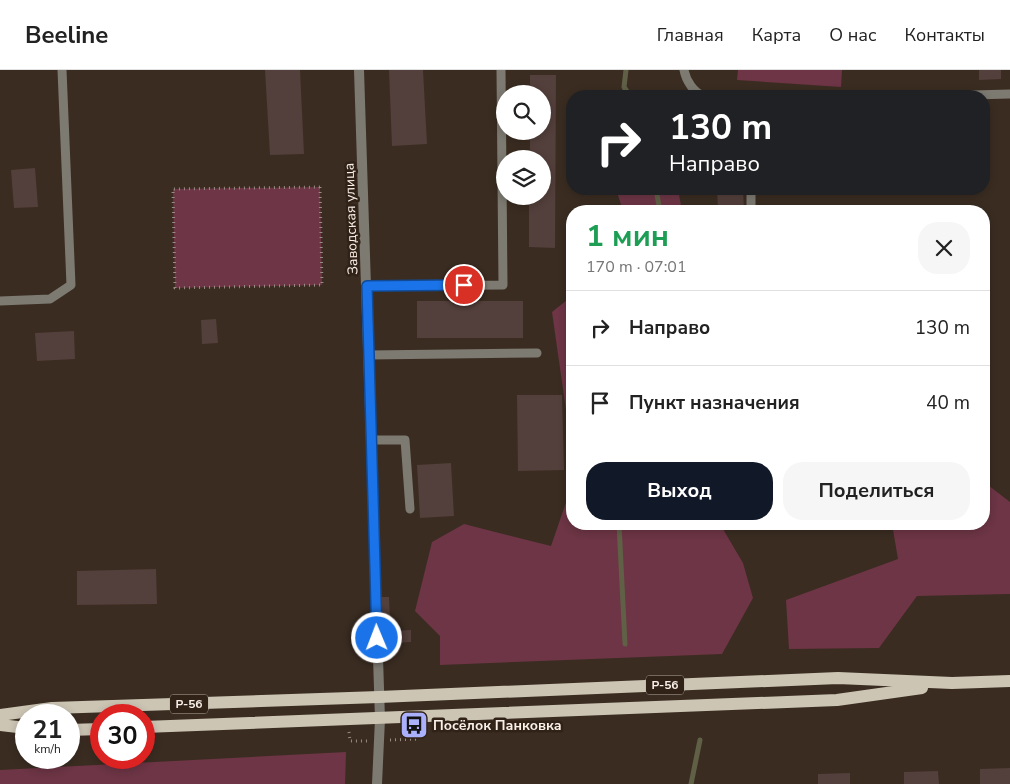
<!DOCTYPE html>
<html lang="ru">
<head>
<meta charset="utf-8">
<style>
  :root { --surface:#fff; --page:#f6f6f6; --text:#222; --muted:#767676; --line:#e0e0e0; --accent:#111827 }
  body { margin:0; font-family:"Nunito Sans",sans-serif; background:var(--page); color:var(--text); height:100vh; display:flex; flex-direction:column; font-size:19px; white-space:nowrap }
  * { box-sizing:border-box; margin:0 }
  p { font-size:16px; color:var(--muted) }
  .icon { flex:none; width:28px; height:28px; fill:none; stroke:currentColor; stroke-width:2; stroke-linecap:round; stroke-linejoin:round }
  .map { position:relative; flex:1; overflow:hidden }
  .panel { position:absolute; left:566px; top:135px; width:424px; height:325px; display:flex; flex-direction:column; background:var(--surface); border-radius:20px; box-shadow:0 2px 8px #0003 }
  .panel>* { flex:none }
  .banner { position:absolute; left:566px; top:20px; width:424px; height:105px; border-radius:20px; box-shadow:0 2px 8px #0003; background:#202124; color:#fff; overflow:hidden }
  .tools { position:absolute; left:496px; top:15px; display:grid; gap:10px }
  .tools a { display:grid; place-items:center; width:55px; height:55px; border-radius:50%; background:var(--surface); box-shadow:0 2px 8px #0003; font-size:25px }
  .speed { position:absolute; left:15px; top:634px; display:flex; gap:10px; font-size:25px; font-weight:700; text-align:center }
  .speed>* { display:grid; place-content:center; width:65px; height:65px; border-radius:50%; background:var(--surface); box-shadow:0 2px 8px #0003; line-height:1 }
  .speed small { font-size:12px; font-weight:400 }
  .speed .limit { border:8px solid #d22; background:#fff; color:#111 }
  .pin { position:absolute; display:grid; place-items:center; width:42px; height:42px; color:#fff; margin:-21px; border:2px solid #fff; border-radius:50%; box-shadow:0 1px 5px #0007 }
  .me { position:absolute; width:55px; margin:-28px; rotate:359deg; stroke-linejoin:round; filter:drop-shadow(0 0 4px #0008) }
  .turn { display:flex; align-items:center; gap:18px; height:105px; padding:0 20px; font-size:22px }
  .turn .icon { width:65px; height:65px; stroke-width:2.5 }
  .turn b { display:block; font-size:35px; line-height:42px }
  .round { display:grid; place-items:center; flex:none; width:52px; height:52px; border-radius:20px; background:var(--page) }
  .headline { display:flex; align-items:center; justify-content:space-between; height:85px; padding:0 20px }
  h1 { font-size:30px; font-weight:700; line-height:38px; color:#1e9e55 }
  .primary-button { display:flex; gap:10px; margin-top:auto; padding:10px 20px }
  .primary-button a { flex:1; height:58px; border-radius:20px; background:var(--accent); color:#fff; font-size:20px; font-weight:700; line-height:58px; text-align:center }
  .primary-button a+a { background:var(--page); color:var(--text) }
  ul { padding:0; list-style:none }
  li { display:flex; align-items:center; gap:15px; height:75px; padding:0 20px; border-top:1px solid var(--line) }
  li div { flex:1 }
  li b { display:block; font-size:19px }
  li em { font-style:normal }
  header { display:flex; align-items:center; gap:30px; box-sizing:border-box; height:70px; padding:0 25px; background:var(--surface); border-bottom:1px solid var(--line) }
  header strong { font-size:24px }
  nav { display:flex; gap:28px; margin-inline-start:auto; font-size:18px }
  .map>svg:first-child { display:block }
</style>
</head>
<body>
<header>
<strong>Beeline</strong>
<nav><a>Главная</a><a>Карта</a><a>О нас</a><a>Контакты</a></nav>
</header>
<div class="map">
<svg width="1010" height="714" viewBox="0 0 1010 714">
  <rect width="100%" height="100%" fill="#3a2c21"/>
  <g fill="#6d3545">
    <polygon points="738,0 842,0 841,17 737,10"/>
    <polygon points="320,117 322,215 175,218 173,119"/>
    <polygon points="616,119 678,119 682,141 623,141"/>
    <polygon points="572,226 572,382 552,242"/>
    <polygon points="984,412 1010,432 1010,524 917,526 879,578 789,579 786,530 898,489 892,454 984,454"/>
    <polygon points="572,415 572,454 720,454 743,493 753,528 722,584 440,595 440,566 415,541 432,472 464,454 551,476"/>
    <polygon points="346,682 345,714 0,714 0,700"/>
  </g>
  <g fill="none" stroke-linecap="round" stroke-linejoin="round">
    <g stroke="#606046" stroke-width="5">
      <polyline points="626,0 624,17 630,26"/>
      <polyline points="656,119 660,141"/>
      <polyline points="619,454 625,574"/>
      <polyline points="691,714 700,670"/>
    </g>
  </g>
  <g fill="#533f3b">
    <polygon points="265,0 300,0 304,84 270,85"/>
    <polygon points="389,0 423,0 427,74 392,76"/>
    <polygon points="979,0 1001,0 1001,9 979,10"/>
    <polygon points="530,5 556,5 555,178 529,177 529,126 542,126 542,89 530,89 530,61 542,61 542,24 530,24"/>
    <polygon points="35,98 38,137 14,138 11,100"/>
    <polygon points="717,119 743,119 744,141 718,141"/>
    <polygon points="851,135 878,135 878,141 852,141"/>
    <rect x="417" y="231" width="106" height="37"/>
    <polygon points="216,249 218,273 202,274 201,250"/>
    <polygon points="74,261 75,289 37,291 35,263"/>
    <polygon points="517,325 562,325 564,400 518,401"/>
    <polygon points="451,393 454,446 420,448 417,395"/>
    <polygon points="156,499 157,534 77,535 77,501"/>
    <polygon points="379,527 389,527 390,550 380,551"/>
    <polygon points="411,560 411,572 393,573 393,561"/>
    <polygon points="1010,698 1010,714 980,714 980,699"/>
    <polygon points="938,701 939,714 904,714 904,702"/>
    <polygon points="850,703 850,714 818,714 818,704"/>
  </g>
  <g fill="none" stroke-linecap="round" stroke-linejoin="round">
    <g stroke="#988c83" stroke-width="3" stroke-dasharray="1 4" stroke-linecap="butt">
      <polygon points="320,117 322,215 175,218 173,119"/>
      <polyline points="349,662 350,671 367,671"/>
      <polyline points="390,670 419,669"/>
    </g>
    <g stroke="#7d7a72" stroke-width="9">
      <path d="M684,0C686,11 694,23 704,26"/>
      <polyline points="935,26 1010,24"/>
      <polyline points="751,141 751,119"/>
      <polyline points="367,216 503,215 501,0"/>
      <polyline points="0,231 50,229 71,215 62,0"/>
      <polyline points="369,285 537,283"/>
      <polyline points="372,370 405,370 410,439"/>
    </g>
    <polyline stroke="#7d7a72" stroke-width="10" points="359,0 380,649 377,714"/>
    <g stroke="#ccc5b4" stroke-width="12">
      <polyline points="0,645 52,638 379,627 838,608 952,613 1010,611"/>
      <polyline points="0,655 26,658"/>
      <polyline points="144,657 837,630 922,618"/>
      <polyline points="69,660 101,659"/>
    </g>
  </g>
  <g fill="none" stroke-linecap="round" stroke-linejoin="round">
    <g stroke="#114b97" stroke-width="12">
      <polyline id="route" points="377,568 367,216 464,215"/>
    </g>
    <use href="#route" stroke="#1a73e8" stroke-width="9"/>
  </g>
  <defs>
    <g id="bus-square" transform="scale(1.4375)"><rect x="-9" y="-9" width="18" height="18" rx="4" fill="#aab0fb" stroke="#302217"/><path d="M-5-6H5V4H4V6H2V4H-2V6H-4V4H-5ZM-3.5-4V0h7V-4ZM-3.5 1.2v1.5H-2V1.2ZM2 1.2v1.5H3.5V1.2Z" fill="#111"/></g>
  </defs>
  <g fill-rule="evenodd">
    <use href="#bus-square" x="414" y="655"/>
  </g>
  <g text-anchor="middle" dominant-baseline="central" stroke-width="5" stroke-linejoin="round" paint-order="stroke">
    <g fill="#302217" stroke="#bdb2aa" stroke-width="1">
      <rect x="646" y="605.5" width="38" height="19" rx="4"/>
      <rect x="170" y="624.5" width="38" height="19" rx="4"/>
    </g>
    <g font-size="12" font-weight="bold" fill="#f9f0e9">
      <text x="665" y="615">Р-56</text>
      <text x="189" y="634">Р-56</text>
    </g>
    <g font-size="14" fill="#f9f0e9" stroke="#302217">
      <text transform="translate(351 149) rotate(-92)">Заводская улица</text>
    </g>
    <g font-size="14" font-weight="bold" fill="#f9f0e9" stroke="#302217" text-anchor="start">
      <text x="433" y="655">Посёлок Панковка</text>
    </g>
  </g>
</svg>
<div class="tools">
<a><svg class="icon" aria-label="search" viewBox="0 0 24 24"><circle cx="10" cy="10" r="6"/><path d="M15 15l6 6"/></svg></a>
<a><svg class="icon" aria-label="layers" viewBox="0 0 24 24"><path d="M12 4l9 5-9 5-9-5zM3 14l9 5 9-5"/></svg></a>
</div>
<div class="speed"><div>21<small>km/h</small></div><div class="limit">30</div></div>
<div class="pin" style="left:464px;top:215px;background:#d93025"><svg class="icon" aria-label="arrive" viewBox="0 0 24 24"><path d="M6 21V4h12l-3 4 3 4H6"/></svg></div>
<svg class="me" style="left:377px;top:568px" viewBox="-20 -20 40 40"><circle r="17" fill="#1a73e8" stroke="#fff" stroke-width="3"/><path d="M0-11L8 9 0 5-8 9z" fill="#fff"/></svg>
<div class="banner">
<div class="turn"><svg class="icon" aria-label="right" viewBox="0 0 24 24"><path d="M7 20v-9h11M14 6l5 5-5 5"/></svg><div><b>130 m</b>Направо</div></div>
</div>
<section class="panel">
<div class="headline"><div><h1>1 мин</h1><p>170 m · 07:01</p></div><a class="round"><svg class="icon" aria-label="close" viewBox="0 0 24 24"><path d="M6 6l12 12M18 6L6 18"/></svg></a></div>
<ul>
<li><svg class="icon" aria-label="right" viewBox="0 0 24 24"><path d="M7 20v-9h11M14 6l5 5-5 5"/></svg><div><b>Направо</b></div><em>130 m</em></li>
<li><svg class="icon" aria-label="arrive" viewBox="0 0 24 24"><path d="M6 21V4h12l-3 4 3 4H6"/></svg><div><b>Пункт назначения</b></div><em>40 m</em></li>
</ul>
<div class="primary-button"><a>Выход</a><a>Поделиться</a></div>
</section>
</div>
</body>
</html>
